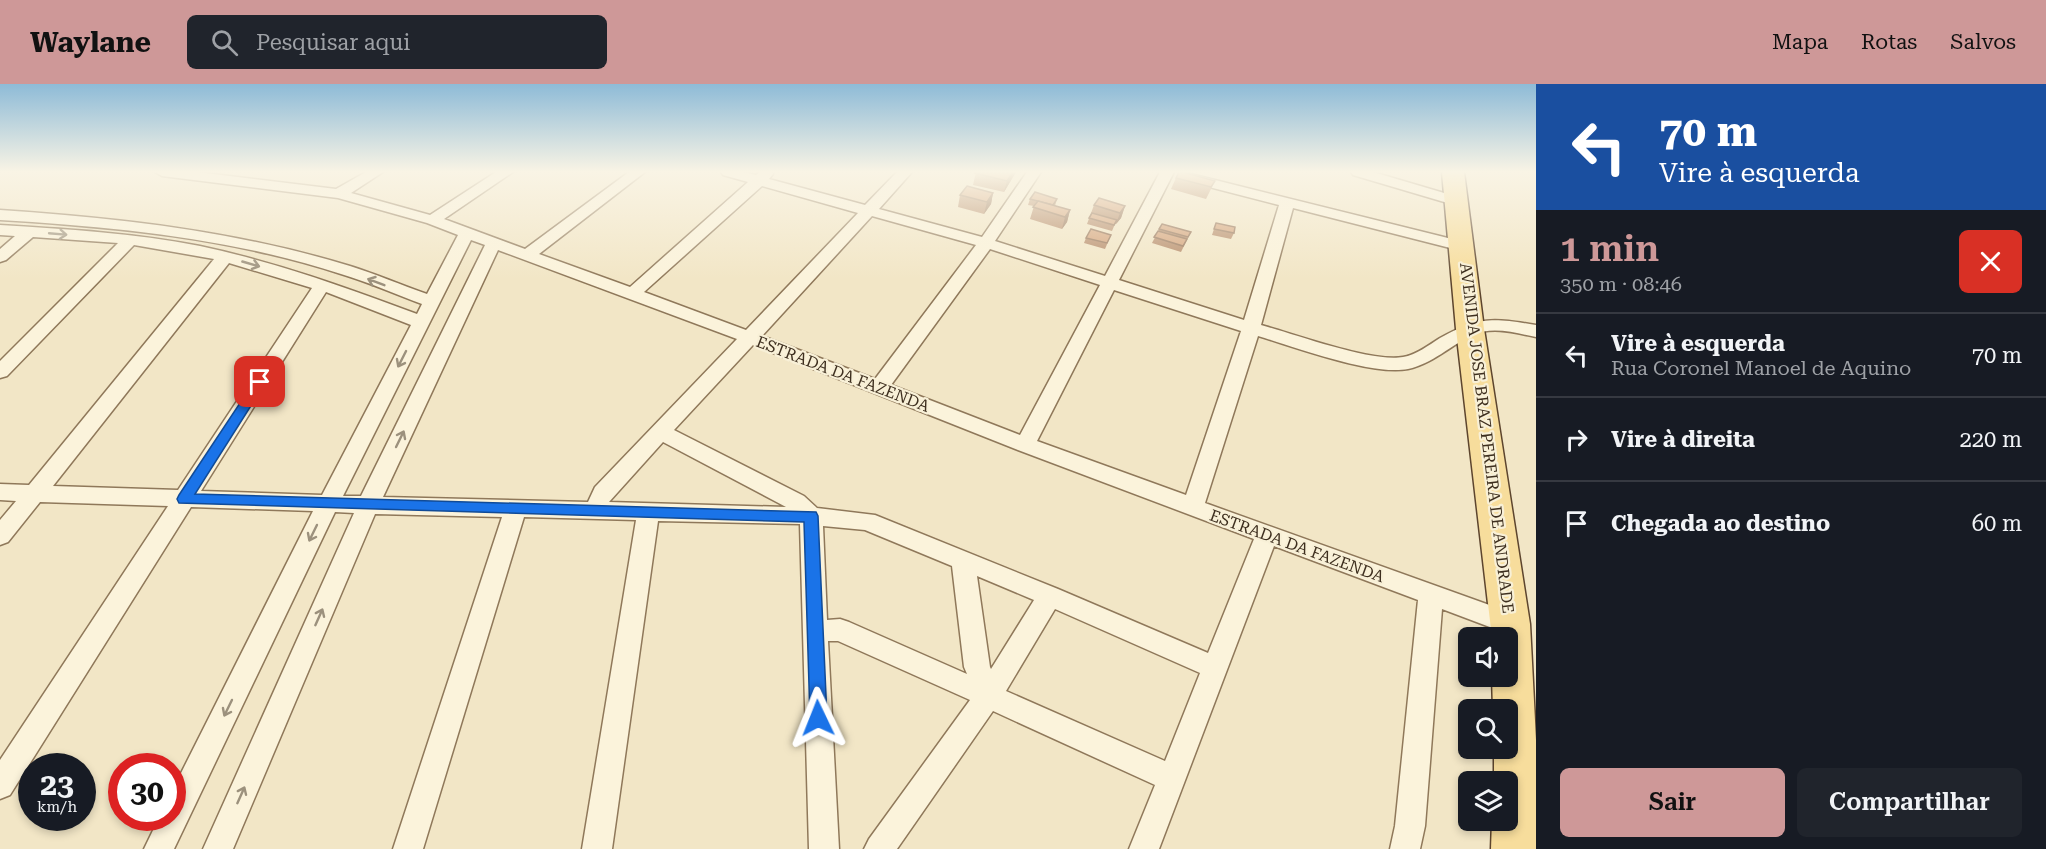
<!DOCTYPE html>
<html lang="pt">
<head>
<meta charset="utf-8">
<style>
  :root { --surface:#171b24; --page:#20242c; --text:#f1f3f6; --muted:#9ea1a6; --line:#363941; --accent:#ce9898 }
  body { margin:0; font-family:"Roboto Serif",serif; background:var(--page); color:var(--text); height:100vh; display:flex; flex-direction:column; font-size:22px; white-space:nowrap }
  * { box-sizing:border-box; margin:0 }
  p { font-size:20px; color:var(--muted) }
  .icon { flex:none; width:33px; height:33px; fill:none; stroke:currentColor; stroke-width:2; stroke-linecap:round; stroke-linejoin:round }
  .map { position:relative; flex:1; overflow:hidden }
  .details { display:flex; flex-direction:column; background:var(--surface); width:510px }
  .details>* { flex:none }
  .hud { background:#1a4fa0; color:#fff; overflow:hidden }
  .tools { position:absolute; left:1458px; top:543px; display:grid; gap:12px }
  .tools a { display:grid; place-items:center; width:60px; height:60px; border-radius:9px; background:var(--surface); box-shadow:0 3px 9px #0003; font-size:30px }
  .speed { position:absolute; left:18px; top:669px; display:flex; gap:12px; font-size:30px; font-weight:700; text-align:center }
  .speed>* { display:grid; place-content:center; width:78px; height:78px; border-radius:50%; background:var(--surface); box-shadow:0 3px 9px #0003; line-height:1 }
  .speed small { font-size:15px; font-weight:400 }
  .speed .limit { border:9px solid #d22; background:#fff; color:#111 }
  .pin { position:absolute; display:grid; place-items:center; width:51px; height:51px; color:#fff; margin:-26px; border-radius:12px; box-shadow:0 3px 9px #0006 }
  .me { position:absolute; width:66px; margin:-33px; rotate:358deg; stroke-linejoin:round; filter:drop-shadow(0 0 4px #0008) }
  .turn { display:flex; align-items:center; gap:21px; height:126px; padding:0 24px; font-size:27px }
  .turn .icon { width:78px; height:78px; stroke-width:2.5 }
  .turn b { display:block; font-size:42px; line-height:51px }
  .round { display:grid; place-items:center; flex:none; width:63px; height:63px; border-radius:9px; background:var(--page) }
  .summary { display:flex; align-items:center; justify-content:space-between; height:102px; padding:0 24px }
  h1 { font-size:36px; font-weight:600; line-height:45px; color:var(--accent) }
  .action { display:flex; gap:12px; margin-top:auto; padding:12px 24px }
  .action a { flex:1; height:69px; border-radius:9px; background:var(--accent); color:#111; font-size:24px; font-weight:600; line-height:69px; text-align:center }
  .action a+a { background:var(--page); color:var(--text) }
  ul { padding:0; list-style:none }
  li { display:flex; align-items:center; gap:18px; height:84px; padding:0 24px; border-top:2px solid var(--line) }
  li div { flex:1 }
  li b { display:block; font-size:22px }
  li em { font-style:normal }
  header { display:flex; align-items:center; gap:36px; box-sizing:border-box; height:84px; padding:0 30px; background:var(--accent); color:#111 }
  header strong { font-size:28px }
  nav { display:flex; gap:33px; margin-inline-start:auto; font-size:21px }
  .search { width:420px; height:54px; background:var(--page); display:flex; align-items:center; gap:15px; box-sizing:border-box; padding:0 21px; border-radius:9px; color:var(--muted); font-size:22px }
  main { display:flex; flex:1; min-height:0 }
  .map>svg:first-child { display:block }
</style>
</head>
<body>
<header>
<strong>Waylane</strong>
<div class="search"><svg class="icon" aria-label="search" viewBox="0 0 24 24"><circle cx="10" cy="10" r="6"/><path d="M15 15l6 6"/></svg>Pesquisar aqui</div>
<nav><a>Mapa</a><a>Rotas</a><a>Salvos</a></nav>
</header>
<main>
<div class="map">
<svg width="1536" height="765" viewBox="0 0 1536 765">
  <rect width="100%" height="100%" fill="#f2e6c6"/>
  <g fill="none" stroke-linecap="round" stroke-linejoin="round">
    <g stroke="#8f785a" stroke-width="3">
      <g id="minor">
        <path d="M155,88H197L336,105L366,88H383L351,109L430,131L496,88H513L444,135L525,165L629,88H645L539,170L630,203L748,98L723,91L721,88H744L756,91L760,88H772L773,90L769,95L865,121L897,88H912L879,125L982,153L1027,88H1041L995,157L1105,192L1160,88H1174L1119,196L1244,236L1279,121L1182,96L1180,93L1182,90L1187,89L1468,159L1470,162L1468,165L1462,167L1293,124L1261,241C1294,250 1373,279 1403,273C1416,271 1429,261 1440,254C1479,232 1493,234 1536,241V253C1516,249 1492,242 1473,251C1451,261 1432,280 1408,285C1372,292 1295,263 1258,252L1205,419L1520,532L1523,540L1520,548L1511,551L1442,525L1425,742L1420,765H1390L1395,742L1418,516L1274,462L1159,765H1129L1155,701L993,627L897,765H864L869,755L970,616L838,557H828L839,765H809L800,440L658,437L612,765H582L636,436L524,433L423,765H393L502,433L375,430L233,765H203L354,429L335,428L174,765H144L159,734H172V707L313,427L191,423L10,711L0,715V676L168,422L40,418L8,458L0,461V436L16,417L0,416V400L29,401L214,175L134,161L7,292L0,294V277L118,159L33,153L6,176L0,178V165L15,152L0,151V141C67,145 134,149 200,162C275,178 345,203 417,230L422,220C395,210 368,198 341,190C231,154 115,143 0,136V126C119,134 236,147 350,182C376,190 401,201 427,210L458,151L427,139L338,114L162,92ZM762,102L858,129L746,246L644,208ZM872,132L976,161L875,295L762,252ZM471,156L485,161L361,412H343ZM990,165L1100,201L1020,351L891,301ZM498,166L737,255L595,403L588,418L383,413ZM229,179L312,204L178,406L53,402ZM1114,206L1241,247L1186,411L1037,357ZM326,208L411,241L322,411L201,407ZM753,261L1018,366L1254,455L1208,569L1058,505L875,431L817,424L804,412L674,346ZM663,358L786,423L609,418ZM823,442L865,446L952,482L964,583L967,590L849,538L840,535L827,536ZM977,492L1034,516L991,585L990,583ZM1055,525L1200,589L1165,677L1006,607Z"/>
        <polygon points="1351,88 1373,88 1461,114 1464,117 1461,120 1451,120 1353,91"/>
      </g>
    </g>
    <g stroke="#5d452e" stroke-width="3">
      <polygon id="primary" points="1442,88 1464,88 1484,245 1530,540 1536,656 1536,765 1491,765 1492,736 1508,736 1508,698 1494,698 1494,664 1508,664 1508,626 1493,626 1492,592 1508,592 1508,554 1492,554 1456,245"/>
    </g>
    <use href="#minor" fill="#fbf3db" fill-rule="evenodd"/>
    <use href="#primary" fill="#f7dd9c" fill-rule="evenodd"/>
  </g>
  <g fill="#b58a68">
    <polygon points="976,88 1016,88 1004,108 973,101"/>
    <polygon points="1176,94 1215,97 1206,115 1171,105"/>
    <polygon points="993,109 991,120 984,130 958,123 960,111"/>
    <polygon points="1030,115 1057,115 1055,122 1070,126 1067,138 1062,145 1030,135 1034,122 1028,121"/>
    <polygon points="1094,121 1125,122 1121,134 1116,140 1115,140 1112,147 1087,140"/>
    <polygon points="1216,139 1234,149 1231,155 1212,151"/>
    <polygon points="1162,140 1191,148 1181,168 1152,159"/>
    <polygon points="1111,151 1105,165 1084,159 1086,154"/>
  </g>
  <g fill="#947155">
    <polygon points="1013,88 1016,88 1004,108 1007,97"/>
    <polygon points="993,109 991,120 984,130 987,118"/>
    <polygon points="1125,122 1121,134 1116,140 1120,129"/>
    <polygon points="1070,126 1067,138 1062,145 1065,133"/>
  </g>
  <g fill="#d3a179" stroke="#947155" stroke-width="1.5">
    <polygon points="976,88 1013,88 1007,97 975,89"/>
    <polygon points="1179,88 1183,88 1215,97 1211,103 1176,94"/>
    <polygon points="967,102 993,109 987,118 960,111"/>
    <polygon points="1035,108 1057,115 1053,121 1030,115"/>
    <polygon points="1099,114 1125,122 1120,129 1094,121"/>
    <polygon points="1038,117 1070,126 1065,133 1033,123"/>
    <polygon points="1092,129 1117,136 1114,141 1089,134"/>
    <polygon points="1216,139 1235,143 1234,149 1214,145"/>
    <polygon points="1162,140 1191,148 1188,153 1159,145"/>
    <polygon points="1091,145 1111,151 1107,159 1086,154"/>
    <polygon points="1158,147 1187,155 1183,162 1154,153"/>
  </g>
  <defs><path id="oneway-shaft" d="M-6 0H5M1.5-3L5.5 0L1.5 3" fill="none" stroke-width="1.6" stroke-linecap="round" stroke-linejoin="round" transform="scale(1.5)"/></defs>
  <g stroke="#9c917d">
    <use href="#oneway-shaft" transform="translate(58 150) rotate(5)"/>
    <use href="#oneway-shaft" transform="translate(251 180) rotate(16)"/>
    <use href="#oneway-shaft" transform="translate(376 198) rotate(-159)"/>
    <use href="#oneway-shaft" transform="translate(402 275) rotate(117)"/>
    <use href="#oneway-shaft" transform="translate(400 355) rotate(-64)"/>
    <use href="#oneway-shaft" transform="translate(313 449) rotate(116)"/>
    <use href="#oneway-shaft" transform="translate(319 533) rotate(-66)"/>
    <use href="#oneway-shaft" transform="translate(228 624) rotate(116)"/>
    <use href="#oneway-shaft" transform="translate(241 711) rotate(-66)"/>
  </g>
  <linearGradient id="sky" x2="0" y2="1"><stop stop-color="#8ebbd7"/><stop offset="0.45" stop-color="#f9f4e5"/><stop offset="1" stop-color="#f9f4e5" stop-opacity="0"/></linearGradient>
  <rect width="1536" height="195" fill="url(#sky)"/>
  <polygon fill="#1a73e8" stroke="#114b97" stroke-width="1.5" points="260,294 266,298 195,410 816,428 818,432 827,634 825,640 818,643 812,640 810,634 804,438 179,419 177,415 179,411 256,295"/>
  <g text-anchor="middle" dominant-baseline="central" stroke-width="4.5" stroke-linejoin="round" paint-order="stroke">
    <g font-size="16" fill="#3e2f1f" stroke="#f8f0d7">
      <text transform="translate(843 290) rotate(21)">ESTRADA DA FAZENDA</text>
      <text transform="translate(1487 354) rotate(83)">AVENIDA JOSE BRAZ PEREIRA DE ANDRADE</text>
      <text transform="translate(1297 462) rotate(20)">ESTRADA DA FAZENDA</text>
    </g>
  </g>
</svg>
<div class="tools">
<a><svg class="icon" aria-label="sound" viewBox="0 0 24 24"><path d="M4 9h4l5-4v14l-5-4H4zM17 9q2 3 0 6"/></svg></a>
<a><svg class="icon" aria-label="search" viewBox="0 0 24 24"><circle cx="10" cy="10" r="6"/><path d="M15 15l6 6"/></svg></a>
<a><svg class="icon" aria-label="layers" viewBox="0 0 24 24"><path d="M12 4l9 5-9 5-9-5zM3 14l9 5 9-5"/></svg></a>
</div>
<div class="speed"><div>23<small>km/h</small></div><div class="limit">30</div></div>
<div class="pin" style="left:260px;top:298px;background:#d93025"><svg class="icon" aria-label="arrive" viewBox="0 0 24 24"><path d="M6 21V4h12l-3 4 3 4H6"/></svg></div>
<svg class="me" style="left:818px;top:634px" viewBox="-20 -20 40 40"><path d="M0-17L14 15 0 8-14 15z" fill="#1a73e8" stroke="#fff" stroke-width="4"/></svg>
</div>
<section class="details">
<div class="hud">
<div class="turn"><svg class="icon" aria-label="left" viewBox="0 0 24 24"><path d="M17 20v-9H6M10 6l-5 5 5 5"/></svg><div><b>70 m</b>Vire à esquerda</div></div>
</div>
<div class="summary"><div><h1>1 min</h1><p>350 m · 08:46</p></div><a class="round" style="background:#d93025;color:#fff"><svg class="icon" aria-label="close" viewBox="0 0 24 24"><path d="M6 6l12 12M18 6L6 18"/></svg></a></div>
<ul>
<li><svg class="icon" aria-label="left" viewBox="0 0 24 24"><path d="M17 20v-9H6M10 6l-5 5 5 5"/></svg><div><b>Vire à esquerda</b><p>Rua Coronel Manoel de Aquino</p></div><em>70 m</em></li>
<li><svg class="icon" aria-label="right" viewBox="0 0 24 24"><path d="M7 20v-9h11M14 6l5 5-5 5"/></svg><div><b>Vire à direita</b></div><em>220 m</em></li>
<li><svg class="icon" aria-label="arrive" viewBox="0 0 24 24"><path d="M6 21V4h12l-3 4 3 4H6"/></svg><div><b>Chegada ao destino</b></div><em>60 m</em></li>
</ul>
<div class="action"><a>Sair</a><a>Compartilhar</a></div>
</section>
</main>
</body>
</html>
